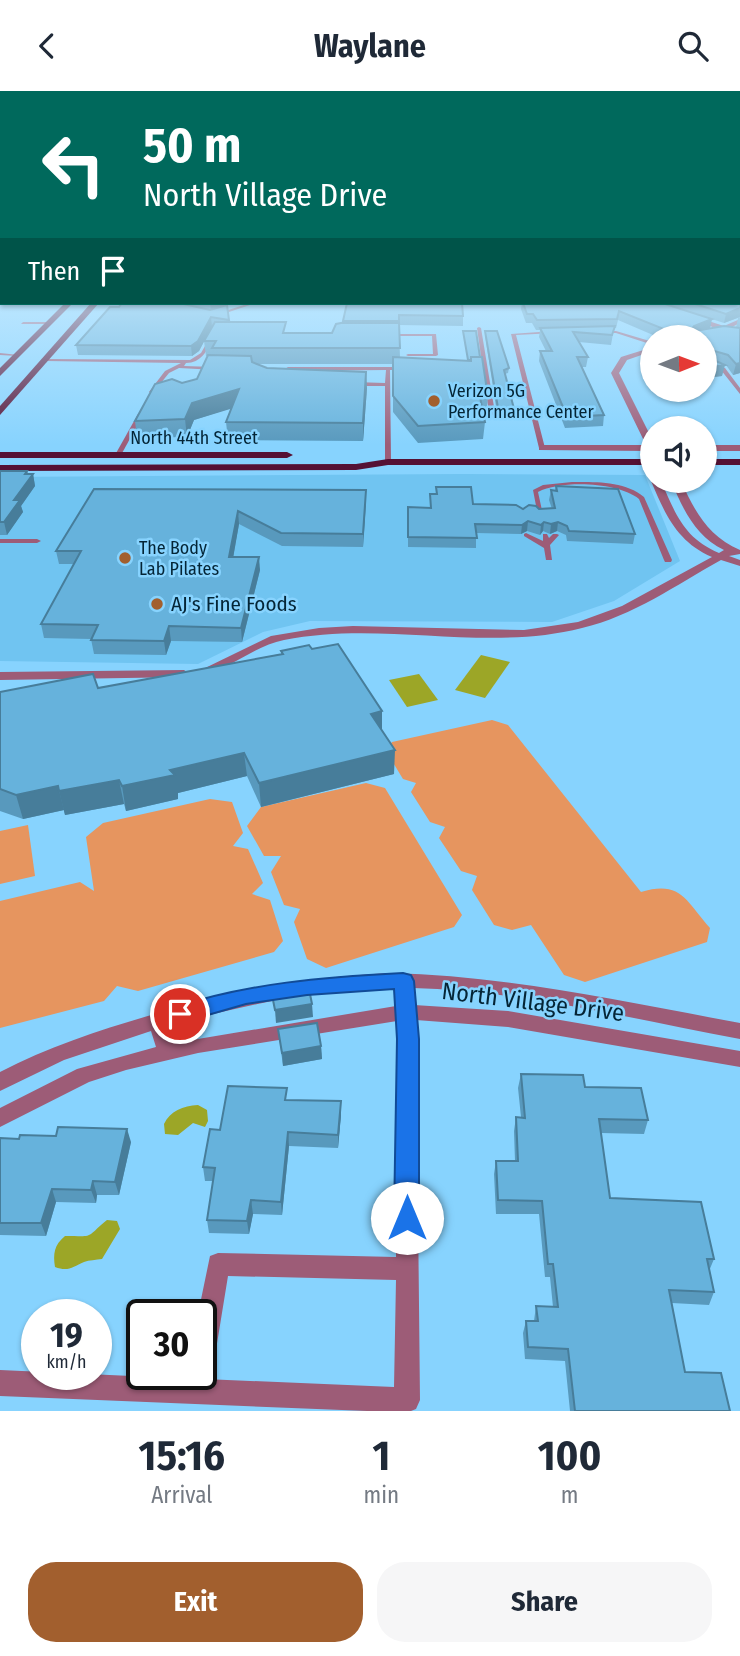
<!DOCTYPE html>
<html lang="en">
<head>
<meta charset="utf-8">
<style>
  :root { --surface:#fff; --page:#f6f6f7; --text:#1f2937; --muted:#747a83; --accent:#a25f2e }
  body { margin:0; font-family:"Fira Sans Condensed",sans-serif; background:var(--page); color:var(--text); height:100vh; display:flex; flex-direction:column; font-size:26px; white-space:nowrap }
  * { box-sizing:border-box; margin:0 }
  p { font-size:23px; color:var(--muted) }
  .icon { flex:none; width:38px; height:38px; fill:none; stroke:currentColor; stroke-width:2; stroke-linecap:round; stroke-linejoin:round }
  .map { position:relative; height:1320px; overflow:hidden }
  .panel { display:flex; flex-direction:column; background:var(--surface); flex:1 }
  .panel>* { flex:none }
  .guide { position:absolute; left:0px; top:0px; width:740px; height:214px; box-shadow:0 2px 5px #0004; background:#00695c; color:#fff; overflow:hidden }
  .needle { width:46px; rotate:89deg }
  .controls { position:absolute; left:640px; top:234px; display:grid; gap:14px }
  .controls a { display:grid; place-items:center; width:77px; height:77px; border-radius:50%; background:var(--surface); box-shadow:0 2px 5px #0004; font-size:35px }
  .speed { position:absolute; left:21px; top:1208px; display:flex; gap:14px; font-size:35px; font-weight:700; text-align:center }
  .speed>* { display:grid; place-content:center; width:91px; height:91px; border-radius:50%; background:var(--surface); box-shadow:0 2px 5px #0004; line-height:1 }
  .speed small { font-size:18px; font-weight:400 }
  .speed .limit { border:4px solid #111; border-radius:10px; background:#fff; color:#111 }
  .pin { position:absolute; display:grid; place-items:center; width:60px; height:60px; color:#fff; margin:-30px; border:4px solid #fff; border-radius:50%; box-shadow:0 2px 7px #0007 }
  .me { position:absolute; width:77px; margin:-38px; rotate:0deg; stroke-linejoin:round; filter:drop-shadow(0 0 5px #0008) }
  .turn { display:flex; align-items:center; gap:24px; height:147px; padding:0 28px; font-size:32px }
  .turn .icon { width:91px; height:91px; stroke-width:2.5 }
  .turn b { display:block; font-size:49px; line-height:60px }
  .then { display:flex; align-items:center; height:66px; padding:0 28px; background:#0003; gap:14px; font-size:26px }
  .eta { display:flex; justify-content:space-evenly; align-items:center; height:119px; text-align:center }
  .eta b { font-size:42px; font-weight:700; line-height:49px }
  .primary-button { display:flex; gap:14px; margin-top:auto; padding:14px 28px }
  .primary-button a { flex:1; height:80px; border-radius:28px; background:var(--accent); color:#fff; font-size:28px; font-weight:700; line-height:80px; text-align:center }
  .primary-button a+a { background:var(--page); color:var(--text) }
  header { display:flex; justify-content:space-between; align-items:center; height:91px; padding:0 28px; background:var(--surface); font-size:32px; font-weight:700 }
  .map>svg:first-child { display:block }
</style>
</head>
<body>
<header><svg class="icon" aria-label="back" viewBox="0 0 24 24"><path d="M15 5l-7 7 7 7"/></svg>Waylane<svg class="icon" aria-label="search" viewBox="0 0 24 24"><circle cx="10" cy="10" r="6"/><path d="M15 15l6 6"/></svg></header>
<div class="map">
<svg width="740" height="1320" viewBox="0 0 740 1320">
  <rect width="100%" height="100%" fill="#87d3fe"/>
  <polygon fill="#70c4f1" points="462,383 645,384 680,470 614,510 552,531 310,530 263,541 198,573 0,570 0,386"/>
  <g fill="#e6955f">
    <path d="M492,629L508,634L641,801C681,789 686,810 710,837L707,851L585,891L564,884L531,834L512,839L494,834L472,799L477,785L461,780L439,747L445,736L430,731L411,701L416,692L403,688L386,660L392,651Z"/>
    <polygon points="366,692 385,697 462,824 454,836 326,877 307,868 294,831 300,818 284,814 271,781 281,765 264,765 247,735 261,716"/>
    <polygon points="210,708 232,711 243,742 233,755 248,758 263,792 252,803 270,809 283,850 274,861 138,900 117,895 104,910 0,937 0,810 80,791 94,800 86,746 103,732"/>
    <polygon points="28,734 35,785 0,793 0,740"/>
  </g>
  <g fill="#9ca627">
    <polygon points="481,564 510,571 485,607 455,599"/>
    <polygon points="419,583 438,609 407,616 389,589"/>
    <path d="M198,1014L207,1019L208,1030L205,1036L193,1032L178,1044L165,1043L164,1033C170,1020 183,1015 198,1014Z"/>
    <path d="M107,1129L117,1130L120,1138L102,1168C96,1169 89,1169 84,1171C73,1176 68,1181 55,1176C53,1163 54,1154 65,1145C96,1145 84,1148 107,1129Z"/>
  </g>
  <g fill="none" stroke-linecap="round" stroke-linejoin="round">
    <g fill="#9d5c77" fill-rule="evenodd">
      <polygon points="250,212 256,212 220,224 216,223"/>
      <polygon points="23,231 48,231 50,232 48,233 21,233"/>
      <polygon points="479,236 481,237 495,322 492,324 489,322 477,237"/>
      <polygon points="553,240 555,242 516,244 545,357 542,359 539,357 511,243"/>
      <polygon points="603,240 616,240 653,251 653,254 616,242 601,242"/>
      <polygon points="386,243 436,243 438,264 436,265 408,265 406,264 408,263 433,263 432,245 384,245"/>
      <path d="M211,247L213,248C207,260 201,272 186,272L184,275L214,276L217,278L216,279L179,277L169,282L152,303L149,301L165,280L181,272L46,270L44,269L46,268L190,269L201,262L209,248Z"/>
      <polygon points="0,262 19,264 17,265 0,264"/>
      <polygon points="705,271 725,277 740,297 740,303 721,279 705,274"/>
      <polygon points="408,276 409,277 406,279 390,279 391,371 388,373 385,371 385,295 354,295 351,293 354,291 385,292 386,279 288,280 285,278 288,276"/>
      <polygon points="138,323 143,324 121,364 116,365 115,364"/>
      <path d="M572,391C596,391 625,390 644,406L672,469L671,471H665L664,469L639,408C618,391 562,389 538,401L543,424L538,425L533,399L543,394Z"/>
      <polygon points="526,442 543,450 543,443 547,443 549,447 553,443 557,443 559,444 550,454 552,469 546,469 544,457 524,445 524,443"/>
      <polygon points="0,448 37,448 41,450 37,452 0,452"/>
    </g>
    <g fill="#9d5c77" fill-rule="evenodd">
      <path d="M693,225L724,235L740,228V232L730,237L740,241V245C718,238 715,247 693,247L718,238L691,228Z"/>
      <polygon points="653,256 653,260 627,269 619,282 653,350 653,362 649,360 539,359 539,355 542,354 646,354 611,282 621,266"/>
      <rect x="705" y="354" width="35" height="6"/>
      <path d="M653,388V390H661C676,424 684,447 719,462L724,459C695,445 683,418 671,390H681C695,421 708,445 740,459V463L729,465L740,469V475L721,469C676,494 633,525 582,537C485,562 383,529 284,549C258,554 236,573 211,582H203L201,579L271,545L319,537L353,535L524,539L578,531L622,515L712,466C677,451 665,423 651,390Z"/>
      <polygon points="184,579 190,583 188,586 0,589 0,581"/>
      <path d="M391,882C509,885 625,911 740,932V948C632,928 523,900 413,897L414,914L508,920L740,960V976L508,936L416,929L420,1309L416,1318L411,1320H367L0,1305V1279L197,1288L191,1283H201V1223H198L210,1165L218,1162L396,1166L397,930L198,962L126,979L89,991L0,1036V1017L77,978L156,956L151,940L64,969L0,1000V981C52,954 109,936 165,920C240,900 314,885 391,882ZM391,896H394L396,915L174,952L169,935C242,914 315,899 391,896ZM228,1185L396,1189L394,1296L204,1288L210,1286L213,1277Z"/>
    </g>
    <g fill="#551134" fill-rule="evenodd">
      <polygon points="65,212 73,212 0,285 0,277"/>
      <polygon points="91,212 99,212 0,324 0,315"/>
      <polygon points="0,361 287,361 293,364 287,367 0,367"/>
      <polygon points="388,368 653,368 653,374 388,374 356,379 0,380 0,374 356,373"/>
      <rect x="705" y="368" width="35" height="6"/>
    </g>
  </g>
  <g fill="#5899bd">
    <polygon points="738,169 740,169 740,226 724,232 662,212 738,212"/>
    <polygon points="122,212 227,212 229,231 286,242 332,242 343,232 347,212 463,225 463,235 399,234 400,267 468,270 463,240 480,266 488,306 486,322 483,322 485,331 483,348 418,352 393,321 393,273 255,273 267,277 367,297 363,350 228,349 226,331 231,317 194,329 187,346 137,347 135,330 182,292 197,288 208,265 206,265 204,250 199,260 192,265 78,264 76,254"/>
    <polygon points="522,212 662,212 710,237 736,237 738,227 740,226 740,282 733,284 726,274 723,274 722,285 705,287 705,247 660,247 618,229 616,237 614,237 611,254 579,251 588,266 586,276 582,276 604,324 603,335 565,337 539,270 540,260 546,260 539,246 540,239 536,239 532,232 526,232 521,218"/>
    <polygon points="485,240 509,277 508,282 505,283 514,318 514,322 497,322 485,244"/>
    <polygon points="653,261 653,277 645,272 647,262"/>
    <polygon points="0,380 27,380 28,383 33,383 35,395 21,415 23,421 7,444 0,444"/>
    <polygon points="556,395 635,443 633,453 567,450 566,444 557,440 550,443 543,440 540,444 527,440 521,443 476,442 476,457 408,456 408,416 430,417 430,403 436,403 436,396 473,413 523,418 552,418 549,409 551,399 555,400"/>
    <polygon points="94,398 366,399 363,456 282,455 239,433 233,466 260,479 242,551 171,550 166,564 94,563 91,548 44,547 41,533 74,473 59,473 56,460"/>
    <polygon points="312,558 382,640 394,683 261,716 247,685 178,702 178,708 126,720 124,713 65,724 64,719 23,728 0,720 0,601 98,597 281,563 281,560"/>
    <polygon points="278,938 321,955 322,968 283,975"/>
    <polygon points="521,983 585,996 648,1029 644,1043 601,1042 610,1107 714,1168 709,1180 714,1201 709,1214 672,1212 685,1281 730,1320 570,1320 565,1270 525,1268 523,1242 526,1230 534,1230 536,1215 553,1216 550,1186 545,1186 539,1123 496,1123 494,1083 496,1070 515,1070 514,1040 516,1026 521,1026 518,997"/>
    <polygon points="288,1009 341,1024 338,1057 289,1055 282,1124 253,1123 249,1143 209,1142 207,1129 213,1090 205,1090 203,1076 220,1039"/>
    <polygon points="0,1047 131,1051 119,1104 97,1104 96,1112 56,1111 46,1145 0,1144"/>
  </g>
  <g fill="#477d9a">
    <polygon points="210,212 227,212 228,216 211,221"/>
    <polygon points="740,217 740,226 724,232 726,223"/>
    <polygon points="211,226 212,236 199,260 192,265 191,255"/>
    <polygon points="712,228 710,238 692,245 692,238 694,235"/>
    <polygon points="740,272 740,282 733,284 736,273"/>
    <polygon points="725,274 722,285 705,287 705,277"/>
    <polygon points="366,281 367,297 363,350 363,332"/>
    <polygon points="239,298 240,315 194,329 187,346 185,328 192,312"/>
    <polygon points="27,380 29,389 33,383 35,395 21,415 23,421 7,444 4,431"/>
    <polygon points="366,399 366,411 363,456 363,443"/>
    <polygon points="238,420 239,433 231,479 229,466"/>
    <polygon points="528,430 527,440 521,443 522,434"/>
    <polygon points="544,431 543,440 540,444 541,434"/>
    <polygon points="558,431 557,440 550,443 551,433"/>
    <polygon points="259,466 260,479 242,551 241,537"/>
    <polygon points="169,535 171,550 166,564 164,550"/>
    <polygon points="382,620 382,643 371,623"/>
    <polygon points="395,659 394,683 261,716 259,692"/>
    <polygon points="244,662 247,685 178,702 178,708 126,720 122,695 170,679"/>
    <polygon points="119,689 124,713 65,724 59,700"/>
    <polygon points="58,695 64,719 23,728 16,704"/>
    <polygon points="312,913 313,926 276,932 275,919"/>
    <polygon points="321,955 322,968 283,975 282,962"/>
    <polygon points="341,1010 341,1024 338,1057 338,1044"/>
    <polygon points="127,1038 131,1051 119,1104 115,1091"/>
    <polygon points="288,1041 289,1055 282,1124 281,1111"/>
    <polygon points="93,1090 97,1104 96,1112 91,1099"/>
    <polygon points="52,1098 56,1111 46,1145 41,1132"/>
    <polygon points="251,1109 253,1123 249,1143 247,1130"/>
  </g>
  <g fill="#66b2dc" stroke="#477d9a" stroke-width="2">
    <rect x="738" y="169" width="2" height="26"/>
    <polygon points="738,202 740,202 740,217 726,223 692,212 738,212"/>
    <polygon points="122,212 179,212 210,219 227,214 229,229 211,226 198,250 191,255 76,254 110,216 119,216"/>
    <polygon points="347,212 462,212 463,225 399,224 399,230 343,230"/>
    <polygon points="523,212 662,212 712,228 694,235 692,238 695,240 724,235 740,237 740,272 736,273 728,264 708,258 705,260 705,255 707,255 705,254 705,247 686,247 619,220 617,228 537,229 533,223 527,223"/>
    <polygon points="215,231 286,231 283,242 332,242 336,233 341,232 399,232 400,257 212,257 216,250 204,250"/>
    <polygon points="615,235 612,244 573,241 588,266 577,266 604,324 567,326 540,260 552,260 540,237"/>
    <polygon points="463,240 476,240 480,266 471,266 471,269 468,269"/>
    <polygon points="485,240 497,240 509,277 504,279 514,318 498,317"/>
    <polygon points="208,264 251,265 252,271 267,277 366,281 363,332 226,331 239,298 192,312 185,328 135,330 155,293 172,288 182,292 197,288"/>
    <polygon points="705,265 725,274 705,277"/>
    <polygon points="393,266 471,270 471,266 482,266 488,306 480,306 485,331 418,335 393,305"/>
    <polygon points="0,380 27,380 25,383 33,383 14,409 20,409 4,431 0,431"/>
    <polygon points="556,395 618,398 635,443 569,440 567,435 558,431 551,433 544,431 541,434 528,430 522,434 475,433 477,447 408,446 408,416 431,417 430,403 437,403 436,396 471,396 473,413 516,414 523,418 529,414 536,415 539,418 555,417 551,399 557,400"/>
    <polygon points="94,398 366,399 363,443 281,442 238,420 229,466 259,466 241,537 169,535 164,550 91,549 98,534 41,533 81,460 56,460"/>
    <polygon points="338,553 382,620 371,623 395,659 259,692 244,662 170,679 175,684 122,695 119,689 59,700 58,695 16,704 0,698 0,601 93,583 98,597 283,563 281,560 309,554 312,558"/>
    <polygon points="308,893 312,913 275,919 271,899"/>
    <polygon points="317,932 321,955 282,962 278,938"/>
    <polygon points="521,983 583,984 585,996 641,997 648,1029 599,1028 610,1107 701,1111 714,1168 707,1168 714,1201 669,1199 685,1281 721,1282 730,1320 575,1320 568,1258 528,1256 526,1230 538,1230 536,1215 558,1216 553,1173 548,1173 542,1110 498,1109 496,1070 518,1070 516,1026 525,1027"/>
    <polygon points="228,995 287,997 285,1009 341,1010 338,1044 288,1041 281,1111 251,1109 247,1130 207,1129 215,1077 203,1076 210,1038 220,1039"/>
    <polygon points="58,1036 127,1038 115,1091 93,1090 91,1099 52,1098 41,1132 0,1132 0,1047 19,1048 20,1044 56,1045"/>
  </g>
  <linearGradient id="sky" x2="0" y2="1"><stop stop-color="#89ae9b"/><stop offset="0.48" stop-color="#c9ebff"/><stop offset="1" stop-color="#c9ebff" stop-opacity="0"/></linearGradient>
  <rect width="740" height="354" fill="url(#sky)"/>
  <path fill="#1a73e8" stroke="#114b97" stroke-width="2" d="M403,882L411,884L414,890L419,948V1127L416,1136L407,1139L398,1136L394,1127L397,948L394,898L307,904L246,913L180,932L172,929L169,923L172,917C248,892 324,886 403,882Z"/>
  <g fill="#a25f2e" stroke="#87d3fe" stroke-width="2.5">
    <circle cx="434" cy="310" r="7"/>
    <circle cx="125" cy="467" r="7"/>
    <circle cx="157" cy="513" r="7"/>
  </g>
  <g text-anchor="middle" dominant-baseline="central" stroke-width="5" stroke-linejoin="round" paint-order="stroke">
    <g font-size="18" fill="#042536" stroke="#87d3fe" text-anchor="start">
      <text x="448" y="300">Verizon 5G<tspan x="448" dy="21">Performance Center</tspan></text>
      <text x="139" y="457">The Body<tspan x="139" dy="21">Lab Pilates</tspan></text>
    </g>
    <g font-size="18" fill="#042536" stroke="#87d3fe">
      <text x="194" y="347">North 44th Street</text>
    </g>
    <g font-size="21" fill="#042536" stroke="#87d3fe" text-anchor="start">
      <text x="171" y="513">AJ's Fine Foods</text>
    </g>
    <g font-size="24" fill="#042536" stroke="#87d3fe">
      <text transform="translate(533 911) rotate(7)">North Village Drive</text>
    </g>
  </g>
</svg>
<div class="controls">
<a><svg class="needle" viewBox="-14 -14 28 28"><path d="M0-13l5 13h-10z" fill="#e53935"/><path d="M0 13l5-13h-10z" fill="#747a83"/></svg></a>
<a><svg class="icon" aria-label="sound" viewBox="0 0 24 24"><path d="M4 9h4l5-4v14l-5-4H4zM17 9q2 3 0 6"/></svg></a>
</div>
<div class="speed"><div>19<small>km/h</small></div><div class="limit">30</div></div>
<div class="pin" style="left:180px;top:923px;background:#d93025"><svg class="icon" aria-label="arrive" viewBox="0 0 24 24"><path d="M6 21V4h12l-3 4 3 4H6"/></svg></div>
<svg class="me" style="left:407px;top:1127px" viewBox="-20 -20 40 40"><circle r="19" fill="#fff"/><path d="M0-13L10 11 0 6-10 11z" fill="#1a73e8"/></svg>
<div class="guide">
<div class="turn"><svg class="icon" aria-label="left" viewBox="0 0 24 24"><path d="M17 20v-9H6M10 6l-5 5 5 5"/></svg><div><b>50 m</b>North Village Drive</div></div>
<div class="then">Then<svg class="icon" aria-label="arrive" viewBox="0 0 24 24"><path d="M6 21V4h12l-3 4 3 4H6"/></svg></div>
</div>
</div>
<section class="panel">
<div class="eta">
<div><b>15:16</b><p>Arrival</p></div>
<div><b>1</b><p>min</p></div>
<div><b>100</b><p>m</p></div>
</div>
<div class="primary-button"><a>Exit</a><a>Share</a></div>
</section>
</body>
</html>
